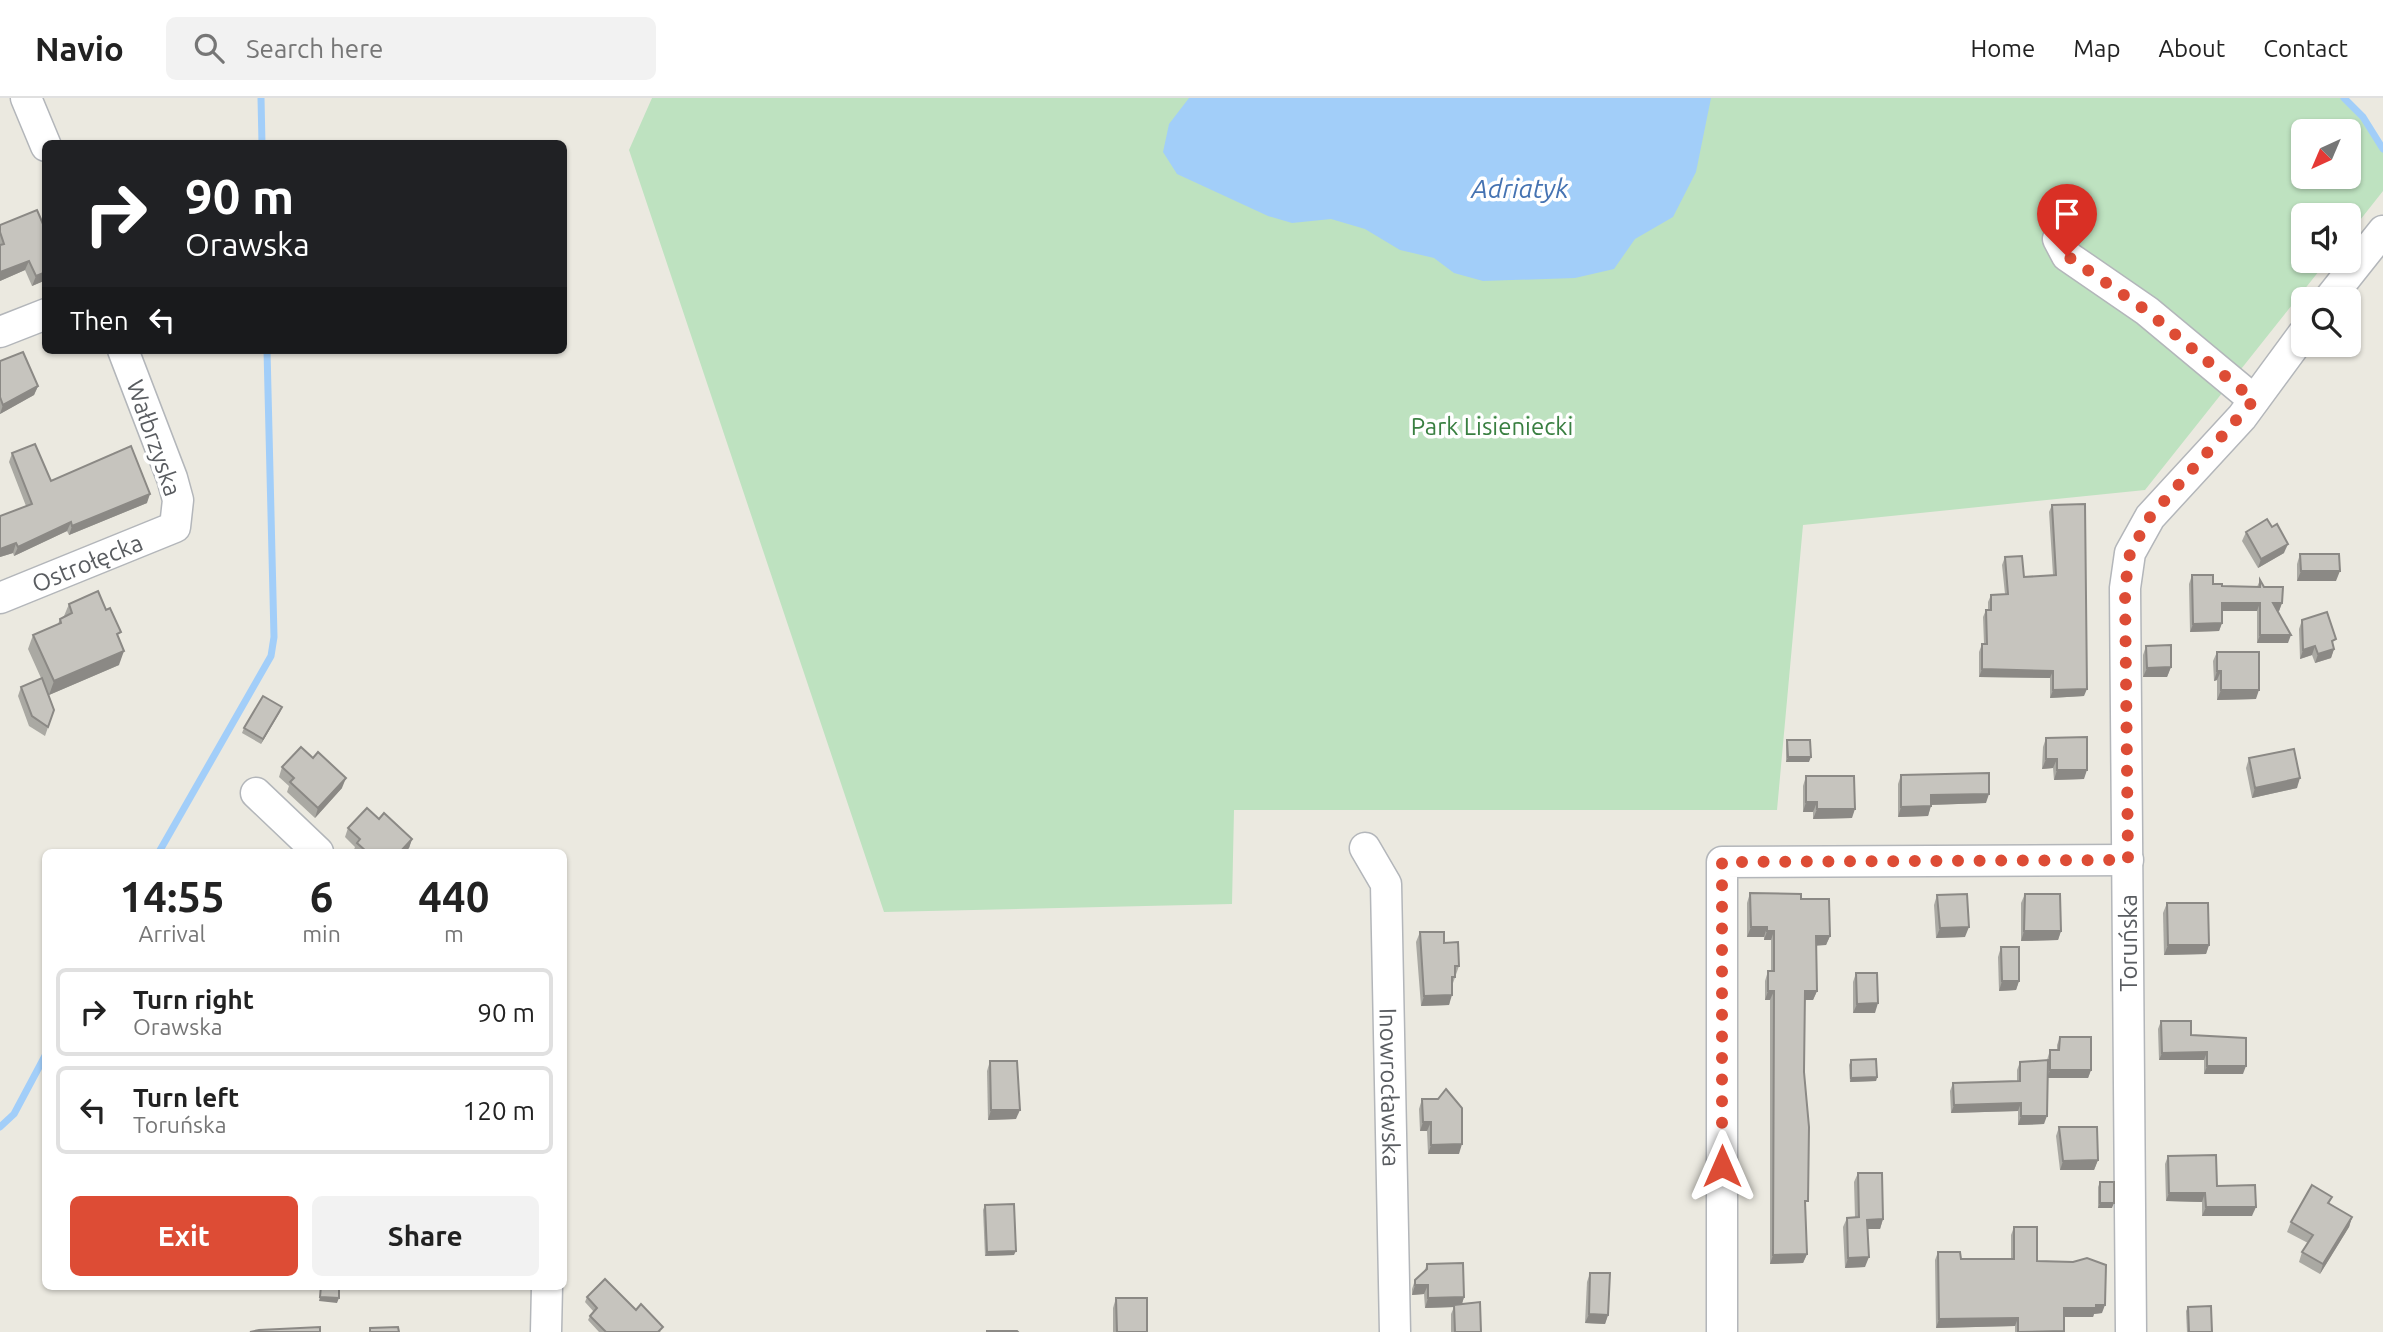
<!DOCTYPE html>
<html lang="en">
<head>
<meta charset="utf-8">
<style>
  :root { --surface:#fff; --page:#f2f2f2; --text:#222; --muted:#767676; --line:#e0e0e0; --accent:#dd4c35 }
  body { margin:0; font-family:Ubuntu,sans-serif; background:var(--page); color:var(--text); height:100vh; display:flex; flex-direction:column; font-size:26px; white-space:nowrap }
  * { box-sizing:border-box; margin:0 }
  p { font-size:23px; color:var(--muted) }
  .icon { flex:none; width:38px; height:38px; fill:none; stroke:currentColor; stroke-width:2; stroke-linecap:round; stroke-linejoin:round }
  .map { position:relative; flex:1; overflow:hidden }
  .sheet { position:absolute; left:42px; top:751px; width:525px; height:441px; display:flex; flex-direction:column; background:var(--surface); border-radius:10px; box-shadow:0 2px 5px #0004 }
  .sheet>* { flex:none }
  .guide { position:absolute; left:42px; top:42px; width:525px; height:214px; border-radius:10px; box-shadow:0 2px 5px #0004; background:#202124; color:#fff; overflow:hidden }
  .needle { width:46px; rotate:224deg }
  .buttons { position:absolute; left:2291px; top:21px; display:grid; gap:14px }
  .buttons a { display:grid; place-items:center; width:70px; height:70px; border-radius:10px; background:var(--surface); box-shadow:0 2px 5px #0004; font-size:35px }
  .pin { position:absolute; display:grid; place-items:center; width:60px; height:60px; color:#fff; margin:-72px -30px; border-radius:50% 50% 50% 0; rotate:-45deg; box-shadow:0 0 7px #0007 }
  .pin .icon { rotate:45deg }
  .me { position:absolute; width:77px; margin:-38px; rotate:0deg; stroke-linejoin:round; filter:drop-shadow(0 0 5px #0008) }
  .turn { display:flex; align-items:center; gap:24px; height:147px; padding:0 28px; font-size:32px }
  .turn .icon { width:91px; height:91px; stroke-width:2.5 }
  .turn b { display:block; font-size:49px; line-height:60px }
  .then { display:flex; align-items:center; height:66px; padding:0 28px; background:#0003; gap:14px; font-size:26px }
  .eta { display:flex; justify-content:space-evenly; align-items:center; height:119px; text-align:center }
  .eta b { font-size:42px; font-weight:700; line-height:49px }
  .primary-button { display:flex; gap:14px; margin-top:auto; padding:14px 28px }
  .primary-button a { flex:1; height:80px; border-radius:10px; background:var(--accent); color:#fff; font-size:28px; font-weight:700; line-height:80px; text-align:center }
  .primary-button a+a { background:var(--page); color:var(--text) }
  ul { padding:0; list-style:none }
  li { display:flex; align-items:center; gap:21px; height:88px; margin:0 14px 10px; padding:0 14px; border:4px solid var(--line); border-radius:10px }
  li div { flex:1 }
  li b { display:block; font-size:26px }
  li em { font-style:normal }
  header { display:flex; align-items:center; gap:42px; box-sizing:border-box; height:98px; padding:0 35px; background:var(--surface); border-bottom:2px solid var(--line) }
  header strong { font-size:33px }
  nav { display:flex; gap:38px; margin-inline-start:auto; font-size:24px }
  .search { width:490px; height:63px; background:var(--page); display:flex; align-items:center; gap:18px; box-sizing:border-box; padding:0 24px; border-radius:10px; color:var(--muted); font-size:26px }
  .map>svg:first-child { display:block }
</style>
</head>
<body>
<header>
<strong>Navio</strong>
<div class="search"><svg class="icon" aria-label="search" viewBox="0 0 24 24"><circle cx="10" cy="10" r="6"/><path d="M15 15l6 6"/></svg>Search here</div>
<nav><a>Home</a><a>Map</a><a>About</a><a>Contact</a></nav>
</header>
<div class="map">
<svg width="2383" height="1234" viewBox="0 0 2383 1234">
  <rect width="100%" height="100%" fill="#ebe9e0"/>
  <path fill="#bee2c0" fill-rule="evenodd" d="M652,0H2344L2363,19L2383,51V93L2349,136L2348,117H2303V163H2327L2145,392L1803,427L1777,712H1234L1232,806L884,814L629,52ZM2303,33H2348V79H2303Z"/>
  <polygon fill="#a2cef9" points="1189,0 1711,0 1696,74 1673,119 1635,141 1614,171 1575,180 1483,183 1454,175 1434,160 1400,152 1365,131 1331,121 1292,125 1268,118 1177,76 1163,54 1169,26"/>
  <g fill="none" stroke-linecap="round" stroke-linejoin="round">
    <g stroke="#a2cef9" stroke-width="7">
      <polyline points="261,0 262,46"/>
      <polyline points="2344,0 2363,19 2383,51"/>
      <polyline points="159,754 271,558 274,539 267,252"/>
      <polyline points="0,1029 14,1016 46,956"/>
    </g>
    <g stroke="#b3b6ba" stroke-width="33">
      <g id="minor">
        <polyline points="26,0 46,48"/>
        <polyline points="2058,141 2067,158 2147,213 2254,302"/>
        <polyline points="2329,201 2383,133"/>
        <polyline points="0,234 46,216"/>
        <path id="s1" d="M0,500L175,429L178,402L172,380L123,252"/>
        <polyline points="256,695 318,754"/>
        <path id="s2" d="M1365,750L1386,786L1395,1234"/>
        <polyline points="546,1234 547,1188"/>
        <polyline points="1722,1234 1722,764 2128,762"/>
        <polyline points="2131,1234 2125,490 2130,455 2150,419 2242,319 2303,236"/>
      </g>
    </g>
    <use href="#minor" stroke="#fff" stroke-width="30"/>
  </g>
  <g fill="#aaa9a3">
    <polygon points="0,127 46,182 32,188 25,172 0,183"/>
    <polygon points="0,263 38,288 34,297 0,316"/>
    <polygon points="12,355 51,383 147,405 69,437 67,433 14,458 13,455 0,459 0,418 26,408 9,364"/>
    <polygon points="2052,407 2084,598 2050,600 2050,580 1979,579 1979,554 1982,546 1984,546 1983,519 1986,512 1988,512 1988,504 1991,497 2005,496 2002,467 2005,459 2024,479 2053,477 2049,414"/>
    <polygon points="2246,434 2284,455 2258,470 2242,443"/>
    <polygon points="2300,456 2336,483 2297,483 2297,466"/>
    <polygon points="2192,477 2222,488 2257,489 2260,482 2264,489 2282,505 2279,513 2278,513 2288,545 2257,545 2257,513 2222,513 2222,525 2219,533 2190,534 2189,486"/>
    <polygon points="69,506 119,540 119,567 49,597 54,612 45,638 29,628 18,598 21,589 41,580 28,551 33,537 58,526 60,521 64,518"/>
    <polygon points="2302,522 2333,548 2334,551 2331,560 2315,565 2312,557 2300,561 2299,531"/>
    <polygon points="2146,548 2171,569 2167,579 2143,579 2143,557"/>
    <polygon points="2217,554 2256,601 2217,602 2217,582 2214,583 2213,563"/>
    <polygon points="282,609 261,646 242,635 244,630"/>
    <polygon points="2046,640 2084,681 2054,682 2053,670 2042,671 2043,649"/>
    <polygon points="1787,642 1809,664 1786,664 1786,647"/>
    <polygon points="313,660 342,690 315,720 287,694 289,688 279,679 282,669"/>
    <polygon points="2249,660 2297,690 2252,700 2246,670"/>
    <polygon points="1901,677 1986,705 1931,707 1928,718 1898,719 1898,686"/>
    <polygon points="1806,678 1852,720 1813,721 1813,714 1803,714 1803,688"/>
    <polygon points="379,721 412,741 409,750 405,754 353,754 355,749 345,739 348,730"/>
    <polygon points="1750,795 1801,801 1830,838 1826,847 1816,847 1817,893 1813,902 1805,902 1805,1110 1807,1156 1803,1165 1770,1166 1770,902 1765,902 1765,883 1768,873 1771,873 1771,842 1764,842 1764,839 1747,839 1747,805"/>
    <polygon points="2025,796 2061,833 2058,842 2021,843 2021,805"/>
    <polygon points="1937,797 1965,839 1936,840 1934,807"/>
    <polygon points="2167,805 2209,847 2206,856 2164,857 2163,815"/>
    <polygon points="1420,834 1459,868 1452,888 1449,907 1421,908 1416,844"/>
    <polygon points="2001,849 2019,883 2016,892 1999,893 1998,859"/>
    <polygon points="1856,875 1875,915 1853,915 1853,884"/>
    <polygon points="2161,923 2191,937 2243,976 2204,976 2204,962 2159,962 2158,931"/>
    <polygon points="2060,939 2091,972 2088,980 2048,980 2044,1026 2018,1027 2018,1013 1951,1015 1950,993 1953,985 2017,983 2017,972 2020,964 2047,962 2050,952 2057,952 2057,947"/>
    <polygon points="1851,962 1877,979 1876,983 1850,984 1849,967"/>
    <polygon points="990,963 1016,1021 988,1022 987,973"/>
    <polygon points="1422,1001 1459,1056 1428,1056 1427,1033 1420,1033 1419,1011"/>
    <polygon points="2059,1029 2098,1062 2094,1072 2060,1072 2056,1038"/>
    <polygon points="2168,1058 2217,1088 2252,1118 2202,1118 2202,1104 2166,1103 2165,1066"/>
    <polygon points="1858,1075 1883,1121 1880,1131 1867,1131 1865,1169 1845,1170 1843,1129 1847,1120 1855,1119 1854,1084"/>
    <polygon points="2100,1084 2112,1110 2098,1110 2098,1089"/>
    <polygon points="2332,1099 2329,1106 2352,1119 2349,1129 2320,1176 2299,1164 2302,1154 2308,1145 2287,1134 2291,1124"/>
    <polygon points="985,1107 1014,1157 985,1158 983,1112"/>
    <polygon points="2014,1129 2037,1163 2102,1215 2094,1216 2093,1219 2064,1219 2064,1234 2015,1234 2015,1228 1936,1230 1935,1162 1938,1154 1961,1161 2011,1161 2011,1137"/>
    <polygon points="1427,1166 1464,1199 1462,1206 1481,1234 1451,1234 1451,1216 1454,1209 1425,1210 1424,1196 1412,1197 1412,1191 1415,1182 1424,1174"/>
    <polygon points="1590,1175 1608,1217 1605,1226 1585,1225 1587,1184"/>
    <polygon points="587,1199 636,1212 661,1234 599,1234 588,1222 590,1218 594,1214 585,1204"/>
    <polygon points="1116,1200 1147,1234 1113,1234 1113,1210"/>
    <polygon points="2188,1209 2212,1234 2187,1234 2186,1213"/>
  </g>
  <g fill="#8b8985">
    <polygon points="29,163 25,172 0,183 0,174"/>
    <polygon points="46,174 46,182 32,188 36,178"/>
    <polygon points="38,288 34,297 0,316 3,307"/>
    <polygon points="150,396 147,405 69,437 72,428"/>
    <polygon points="71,424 67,433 14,458 18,449"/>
    <polygon points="16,445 13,455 0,459 0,451"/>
    <polygon points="2288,446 2284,455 2258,470 2261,461"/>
    <polygon points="2301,473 2340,473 2336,483 2297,483"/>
    <polygon points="2222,505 2260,505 2257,513 2219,513"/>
    <polygon points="2273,505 2282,505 2279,513 2270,513"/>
    <polygon points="2222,525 2219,533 2190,534 2193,526"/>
    <polygon points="2260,537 2291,537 2288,545 2257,545"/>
    <polygon points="2315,548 2312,557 2300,561 2303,552"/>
    <polygon points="2334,551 2331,560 2315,565 2318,556"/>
    <polygon points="124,553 119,567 49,597 54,583"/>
    <polygon points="2171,569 2167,579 2143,579 2147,570"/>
    <polygon points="1982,571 2053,573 2050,580 1979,579"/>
    <polygon points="2217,573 2221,573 2217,582 2214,583"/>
    <polygon points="2087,591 2084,598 2050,600 2053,592"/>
    <polygon points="2221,592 2259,592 2256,601 2217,602"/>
    <polygon points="282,609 280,614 261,646 263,641"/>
    <polygon points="1788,659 1811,659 1809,664 1786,664"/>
    <polygon points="2046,661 2057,661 2053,670 2042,671"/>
    <polygon points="2057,672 2087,672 2084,681 2054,682"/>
    <polygon points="346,680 342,690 315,720 318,710"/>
    <polygon points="2300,680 2297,690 2252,700 2255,690"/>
    <polygon points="1989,696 1986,705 1928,707 1931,697"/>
    <polygon points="1806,704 1817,704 1813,714 1803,714"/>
    <polygon points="1931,708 1928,718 1898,719 1901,709"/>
    <polygon points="1817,711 1855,711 1852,720 1813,721"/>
    <polygon points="412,741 409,750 405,754 400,754"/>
    <polygon points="1751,829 1767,829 1764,839 1747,839"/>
    <polygon points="1969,829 1965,839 1936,840 1940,830"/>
    <polygon points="1767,833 1774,833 1771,842 1764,842"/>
    <polygon points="2024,833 2061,833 2058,842 2021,843"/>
    <polygon points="1816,838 1830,838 1826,847 1813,848"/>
    <polygon points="2168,847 2209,847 2206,856 2164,857"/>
    <polygon points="2002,883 2019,883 2016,892 1999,893"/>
    <polygon points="1768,893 1774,893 1770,902 1765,902"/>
    <polygon points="1805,893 1817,893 1813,902 1802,902"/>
    <polygon points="1452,897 1449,907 1421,908 1424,898"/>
    <polygon points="1878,905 1875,915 1853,915 1857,906"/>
    <polygon points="2207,954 2204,962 2159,962 2162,955"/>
    <polygon points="2207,968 2246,968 2243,976 2204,976"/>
    <polygon points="2050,972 2091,972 2088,980 2047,980"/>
    <polygon points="1877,979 1876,983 1850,984 1851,980"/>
    <polygon points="2021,1005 2018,1013 1951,1015 1954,1007"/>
    <polygon points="991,1012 1020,1012 1016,1021 988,1022"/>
    <polygon points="2021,1018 2047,1018 2044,1026 2018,1027"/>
    <polygon points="1423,1024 1431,1024 1427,1033 1420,1033"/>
    <polygon points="1462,1046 1459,1056 1428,1056 1431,1047"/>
    <polygon points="2098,1062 2094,1072 2060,1072 2063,1063"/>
    <polygon points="2169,1095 2205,1095 2202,1104 2166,1103"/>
    <polygon points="2100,1105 2114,1105 2112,1110 2098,1110"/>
    <polygon points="2206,1109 2256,1109 2252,1118 2202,1118"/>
    <polygon points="2352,1119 2349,1129 2320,1176 2323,1166"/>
    <polygon points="1883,1121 1880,1131 1864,1131 1867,1122"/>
    <polygon points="1016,1153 1014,1157 985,1158 987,1154"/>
    <polygon points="1807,1156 1803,1165 1770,1166 1773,1157"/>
    <polygon points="1869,1159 1865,1169 1845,1170 1848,1160"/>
    <polygon points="1415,1187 1428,1187 1424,1196 1412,1197"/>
    <polygon points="320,1199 339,1200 337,1205 319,1203"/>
    <polygon points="1464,1199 1461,1209 1454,1207 1454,1209 1425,1210 1428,1200"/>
    <polygon points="2105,1207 2102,1215 2094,1216 2093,1219 2061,1219 2064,1210"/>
    <polygon points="1589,1216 1608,1217 1605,1226 1585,1225"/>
    <polygon points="2018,1220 2015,1228 1936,1230 1939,1221"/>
  </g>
  <g fill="#c6c4be" stroke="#8b8985" stroke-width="2">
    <polygon points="37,112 46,133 46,174 36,178 29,163 0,174 0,147 4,146 0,134 0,127"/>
    <polygon points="23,254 38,288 3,307 0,299 0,263"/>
    <polygon points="35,346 51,383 131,348 150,396 72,428 71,424 18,449 16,445 0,451 0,418 32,406 12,355"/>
    <polygon points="2085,406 2087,591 2053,592 2053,573 1982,571 1982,546 1987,546 1986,512 1991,512 1991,497 2008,496 2005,459 2022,458 2024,479 2056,477 2052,407"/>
    <polygon points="2267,421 2272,429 2277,426 2288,446 2261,461 2246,434"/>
    <polygon points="2300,456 2339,456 2340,473 2301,473"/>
    <polygon points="2192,477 2213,477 2213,486 2222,486 2222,488 2260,489 2260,482 2264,489 2283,489 2282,505 2273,505 2291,537 2260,537 2260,505 2222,505 2222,525 2193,526"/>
    <polygon points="98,493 106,512 110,510 121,534 117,536 124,553 54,583 33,537 61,525 60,521 72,515 69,506"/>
    <polygon points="2327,514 2336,541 2332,543 2334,551 2318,556 2315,548 2303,552 2302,522"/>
    <polygon points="2171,547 2171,569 2147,570 2146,548"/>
    <polygon points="2217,554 2259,554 2259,592 2221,592 2221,573 2217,573"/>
    <polygon points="42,580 54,612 48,629 32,618 21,589"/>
    <polygon points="263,598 282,609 263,641 244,630"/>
    <polygon points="2087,639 2087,672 2057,672 2057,661 2046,661 2046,640"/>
    <polygon points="1787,642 1810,642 1811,659 1788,659"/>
    <polygon points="301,649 313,660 318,654 346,680 318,710 290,684 294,680 282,669"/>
    <polygon points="2294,651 2300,680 2255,690 2249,660"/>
    <polygon points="1989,675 1989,696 1931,697 1931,708 1901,709 1901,677"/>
    <polygon points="1806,678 1854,678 1855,711 1817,711 1817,704 1806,704"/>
    <polygon points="367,710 379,721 384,715 412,741 400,754 367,754 357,745 360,741 348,730"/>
    <polygon points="1750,795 1801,796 1801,801 1829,801 1830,838 1816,838 1817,893 1805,893 1804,974 1809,1029 1808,1103 1805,1103 1807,1156 1773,1157 1774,893 1768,893 1768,873 1774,873 1774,833 1767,833 1767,829 1751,829"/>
    <polygon points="1967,796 1969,829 1940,830 1937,797"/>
    <polygon points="2025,796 2060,796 2061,833 2024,833"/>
    <polygon points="2167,805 2208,805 2209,847 2168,847"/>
    <polygon points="1420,834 1444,834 1444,845 1458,844 1459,868 1455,868 1455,879 1452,879 1452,897 1424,898"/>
    <polygon points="2001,849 2019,849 2019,883 2002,883"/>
    <polygon points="1856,875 1877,875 1878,905 1857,906"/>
    <polygon points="2161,923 2191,923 2191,937 2246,940 2246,968 2207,968 2207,954 2162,955"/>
    <polygon points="2060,939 2091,939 2091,972 2050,972 2050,952 2059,952"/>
    <polygon points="1876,961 1877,979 1851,980 1851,962"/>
    <polygon points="2048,962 2047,1018 2021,1018 2021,1005 1954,1007 1953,985 2020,983 2020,964"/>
    <polygon points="990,963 1017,963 1020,1012 991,1012"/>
    <polygon points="1446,991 1462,1010 1462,1046 1431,1047 1431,1024 1423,1024 1422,1001 1438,1001"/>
    <polygon points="2059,1029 2097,1029 2098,1062 2063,1063"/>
    <polygon points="2216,1057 2217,1088 2255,1087 2256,1109 2206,1109 2205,1095 2169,1095 2168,1058"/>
    <polygon points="1858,1075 1882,1075 1883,1121 1867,1122 1869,1159 1848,1160 1847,1120 1859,1119"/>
    <rect x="2100" y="1084" width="14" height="21"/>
    <polygon points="2312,1087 2332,1099 2328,1105 2352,1119 2323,1166 2302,1154 2313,1137 2291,1124"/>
    <polygon points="1014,1106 1016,1153 987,1154 985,1107"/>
    <polygon points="2014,1129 2037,1129 2037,1163 2073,1164 2087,1160 2106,1167 2105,1207 2096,1207 2096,1210 2064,1210 2064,1233 2018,1234 2018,1220 1939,1221 1938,1154 1960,1154 1961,1161 2014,1161"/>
    <polygon points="1463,1165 1464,1199 1428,1200 1428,1187 1415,1187 1415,1182 1427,1171 1427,1166"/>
    <polygon points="1590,1175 1610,1175 1608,1217 1589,1216"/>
    <polygon points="605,1181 636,1212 641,1206 663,1229 658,1234 606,1234 590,1218 597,1210 587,1199"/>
    <polygon points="321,1188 339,1188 339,1200 320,1199"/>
    <polygon points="1116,1200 1147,1200 1147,1234 1117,1234"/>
    <polygon points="1480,1204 1481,1234 1455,1234 1454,1207"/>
    <polygon points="2211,1208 2212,1234 2189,1234 2188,1209"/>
    <polygon points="320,1229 320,1234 250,1234 259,1232"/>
    <polygon points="398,1229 399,1234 370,1234 370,1230"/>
    <polygon points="987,1233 1017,1233 1018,1234 987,1234"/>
  </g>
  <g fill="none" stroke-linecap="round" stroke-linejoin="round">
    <polyline stroke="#dd4c35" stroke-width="12" stroke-dasharray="0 21.6" points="1722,1068 1722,764 2128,762 2125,490 2130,455 2150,419 2254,302 2147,213 2067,158"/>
  </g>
  <g text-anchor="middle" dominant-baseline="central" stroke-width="7" stroke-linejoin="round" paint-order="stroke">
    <g font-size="24" fill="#397f41" stroke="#fff">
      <text x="1492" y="328">Park Lisieniecki</text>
    </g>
    <g font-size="24" fill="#595c60" stroke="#fff">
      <text transform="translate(154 340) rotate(71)">Wałbrzyska</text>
      <text stroke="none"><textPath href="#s1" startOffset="94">Ostrołęcka</textPath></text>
      <text transform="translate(2128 845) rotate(-90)">Toruńska</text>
      <text stroke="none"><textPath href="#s2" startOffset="245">Inowrocławska</textPath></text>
    </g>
    <g font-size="26" font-style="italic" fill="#4573b2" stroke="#fff">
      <text x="1520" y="90">Adriatyk</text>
    </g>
  </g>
</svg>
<div class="buttons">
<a><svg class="needle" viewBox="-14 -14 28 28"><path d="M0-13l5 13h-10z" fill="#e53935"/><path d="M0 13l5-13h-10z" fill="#767676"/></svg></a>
<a><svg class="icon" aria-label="sound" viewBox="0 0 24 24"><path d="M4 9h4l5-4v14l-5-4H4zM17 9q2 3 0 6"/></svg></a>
<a><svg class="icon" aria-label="search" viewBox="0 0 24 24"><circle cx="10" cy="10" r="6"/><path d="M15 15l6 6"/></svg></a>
</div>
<div class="pin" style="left:2067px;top:158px;background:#d93025"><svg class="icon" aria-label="arrive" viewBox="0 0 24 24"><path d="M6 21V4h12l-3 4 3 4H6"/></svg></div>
<svg class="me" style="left:1722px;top:1068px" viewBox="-20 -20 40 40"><path d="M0-17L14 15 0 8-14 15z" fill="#dd4c35" stroke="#fff" stroke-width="4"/></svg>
<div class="guide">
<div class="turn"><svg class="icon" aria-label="right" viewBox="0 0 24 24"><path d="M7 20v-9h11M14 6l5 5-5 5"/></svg><div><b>90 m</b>Orawska</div></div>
<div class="then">Then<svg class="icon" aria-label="left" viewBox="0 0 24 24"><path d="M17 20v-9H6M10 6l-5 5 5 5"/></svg></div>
</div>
<section class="sheet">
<div class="eta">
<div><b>14:55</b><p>Arrival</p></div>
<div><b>6</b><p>min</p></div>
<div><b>440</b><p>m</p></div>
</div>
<ul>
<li><svg class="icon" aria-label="right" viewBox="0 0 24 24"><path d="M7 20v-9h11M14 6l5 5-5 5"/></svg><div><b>Turn right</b><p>Orawska</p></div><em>90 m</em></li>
<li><svg class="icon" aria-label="left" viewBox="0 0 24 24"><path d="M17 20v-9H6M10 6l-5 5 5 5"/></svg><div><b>Turn left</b><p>Toruńska</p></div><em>120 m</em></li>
</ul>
<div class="primary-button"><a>Exit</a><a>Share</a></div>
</section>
</div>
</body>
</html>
